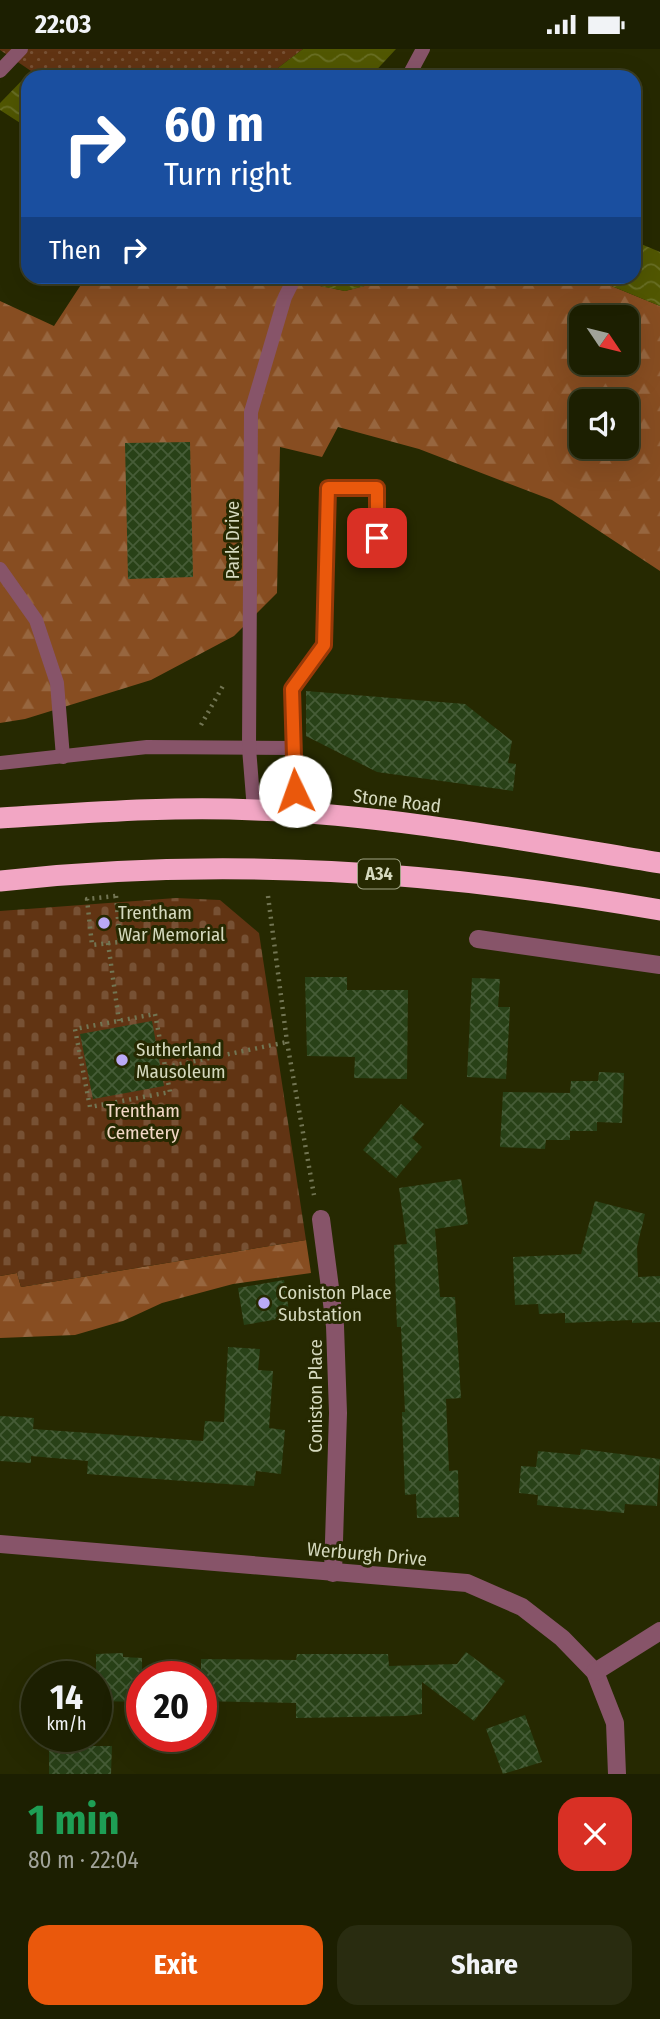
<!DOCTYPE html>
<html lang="en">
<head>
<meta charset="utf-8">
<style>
  :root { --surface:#1c1f01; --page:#292c10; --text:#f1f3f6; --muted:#a0a299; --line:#3a3d23; --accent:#ea580c }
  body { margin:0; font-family:"Fira Sans Condensed",sans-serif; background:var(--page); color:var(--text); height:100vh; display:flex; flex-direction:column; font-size:26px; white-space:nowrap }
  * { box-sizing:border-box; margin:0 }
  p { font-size:23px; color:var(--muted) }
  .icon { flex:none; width:38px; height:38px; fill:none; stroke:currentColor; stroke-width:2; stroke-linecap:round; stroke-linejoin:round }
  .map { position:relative; height:1725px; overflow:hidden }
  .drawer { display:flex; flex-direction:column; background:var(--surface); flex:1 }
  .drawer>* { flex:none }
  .hud { position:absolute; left:21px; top:21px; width:620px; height:214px; border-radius:21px; box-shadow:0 7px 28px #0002,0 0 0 2px var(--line); background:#1a4fa0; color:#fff; overflow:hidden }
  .needle { width:46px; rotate:125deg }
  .tools { position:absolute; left:569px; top:256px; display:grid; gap:14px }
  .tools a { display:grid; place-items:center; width:70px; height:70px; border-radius:14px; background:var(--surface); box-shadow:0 7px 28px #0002,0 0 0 2px var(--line); font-size:35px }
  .speed { position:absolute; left:21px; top:1612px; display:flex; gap:14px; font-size:35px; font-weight:700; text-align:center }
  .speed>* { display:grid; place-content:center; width:91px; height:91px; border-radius:50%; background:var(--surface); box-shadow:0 7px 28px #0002,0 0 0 2px var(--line); line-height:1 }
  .speed small { font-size:18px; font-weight:400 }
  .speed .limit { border:10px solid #d22; background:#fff; color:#111 }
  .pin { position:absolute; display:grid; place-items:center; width:60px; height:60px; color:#fff; margin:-30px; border-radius:14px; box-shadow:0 4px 10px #0006 }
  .me { position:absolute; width:77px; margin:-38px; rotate:357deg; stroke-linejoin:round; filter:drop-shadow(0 0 5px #0008) }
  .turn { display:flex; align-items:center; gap:24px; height:147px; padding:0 28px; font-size:32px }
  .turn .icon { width:91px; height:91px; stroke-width:2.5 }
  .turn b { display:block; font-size:49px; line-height:60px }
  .then { display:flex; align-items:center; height:66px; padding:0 28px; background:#0003; gap:14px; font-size:26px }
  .round { display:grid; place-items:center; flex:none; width:74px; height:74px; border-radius:21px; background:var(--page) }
  .head { display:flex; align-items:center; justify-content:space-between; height:119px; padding:0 28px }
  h1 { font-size:42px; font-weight:700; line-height:52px; color:#1e9e55 }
  .action { display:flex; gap:14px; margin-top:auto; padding:14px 28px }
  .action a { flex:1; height:80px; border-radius:21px; background:var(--accent); color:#fff; font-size:28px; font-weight:700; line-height:80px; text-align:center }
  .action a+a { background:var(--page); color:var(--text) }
  .status { display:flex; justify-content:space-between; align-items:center; height:49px; padding:0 35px; background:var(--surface); direction:ltr }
  .status svg { height:19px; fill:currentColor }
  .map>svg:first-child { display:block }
</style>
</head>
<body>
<div class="status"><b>22:03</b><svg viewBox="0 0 49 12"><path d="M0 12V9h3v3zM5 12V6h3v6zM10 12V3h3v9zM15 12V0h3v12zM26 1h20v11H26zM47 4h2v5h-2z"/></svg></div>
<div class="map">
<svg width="660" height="1725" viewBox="0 0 660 1725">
  <defs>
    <pattern id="green-dots" width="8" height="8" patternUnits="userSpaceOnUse" patternTransform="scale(1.75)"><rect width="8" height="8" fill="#613413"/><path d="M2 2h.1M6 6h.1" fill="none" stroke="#775134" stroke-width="1.8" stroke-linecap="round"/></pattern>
    <pattern id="forest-firs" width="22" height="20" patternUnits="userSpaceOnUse" patternTransform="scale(1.75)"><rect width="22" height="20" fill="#874d21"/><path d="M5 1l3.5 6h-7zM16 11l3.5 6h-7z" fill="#97663f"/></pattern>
    <pattern id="cemetery-stones" width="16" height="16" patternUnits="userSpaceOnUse" patternTransform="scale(1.75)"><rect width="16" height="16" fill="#613413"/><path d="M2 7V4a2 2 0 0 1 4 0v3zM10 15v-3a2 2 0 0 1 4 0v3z" fill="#775134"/></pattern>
    <pattern id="water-waves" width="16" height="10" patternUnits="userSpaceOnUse" patternTransform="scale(1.75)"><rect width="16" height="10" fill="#515702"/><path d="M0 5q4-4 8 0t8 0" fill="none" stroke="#696f25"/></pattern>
    <pattern id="building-cross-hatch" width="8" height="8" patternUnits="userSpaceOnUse" patternTransform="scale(1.75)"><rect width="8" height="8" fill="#284117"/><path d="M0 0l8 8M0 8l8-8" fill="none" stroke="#465c37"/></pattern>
  </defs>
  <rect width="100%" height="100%" fill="#262901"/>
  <polygon fill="url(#green-dots)" points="0,0 303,0 266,28 34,28 0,4"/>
  <g fill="url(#forest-firs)" fill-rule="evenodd">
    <path d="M86,228H275L345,242L392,230L420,228H576L609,236L660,257V522L552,451L419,400L338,378L322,408L280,398L277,544L234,587L151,631L25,670L0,674V252L54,277ZM581,268H626V313H581ZM581,352H626V397H581Z"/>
    <polygon points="306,1191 311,1224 233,1235 162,1254 123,1272 75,1286 0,1289 0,1227 17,1224 21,1238"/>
  </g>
  <polygon fill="url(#cemetery-stones)" points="176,849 220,851 259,884 306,1191 21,1238 17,1224 0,1227 0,862"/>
  <g fill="url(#water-waves)">
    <polygon points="303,0 396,0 370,28 266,28"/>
    <polygon points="0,4 34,28 28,28 28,79 0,61"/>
    <polygon points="634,192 660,203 660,257 609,236 576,228 634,228"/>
    <polygon points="275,228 420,228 392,230 345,242"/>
  </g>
  <polygon fill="#262901" points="0,1 31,22 0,54"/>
  <g fill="url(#building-cross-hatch)">
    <polygon points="190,393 193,528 128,530 125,394"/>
    <polygon points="306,642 465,655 512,692 508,714 516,715 513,742 377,723 306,687"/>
    <polygon points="305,928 347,928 347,941 408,941 407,1030 354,1029 355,1008 307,1007"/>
    <polygon points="472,929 500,930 498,958 510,958 506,1030 467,1028"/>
    <polygon points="152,972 164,1037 93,1050 80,985"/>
    <polygon points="599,1023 624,1024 622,1074 597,1073 597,1082 570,1082 570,1091 546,1091 545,1100 500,1098 503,1043 570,1044 571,1032 598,1032"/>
    <polygon points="401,1055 424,1075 412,1089 422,1098 396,1129 363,1101"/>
    <polygon points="461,1130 468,1175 435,1180 440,1248 455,1248 461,1349 446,1350 449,1422 458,1421 459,1468 417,1469 416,1445 405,1446 402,1363 405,1363 401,1278 397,1278 394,1196 407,1195 399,1139"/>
    <polygon points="595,1152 645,1165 637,1198 638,1228 660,1227 660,1273 632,1274 632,1271 565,1274 565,1264 539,1265 538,1255 515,1256 513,1208 581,1205"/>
    <polygon points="284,1231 290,1268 244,1276 238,1239"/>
    <polygon points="228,1298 260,1300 258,1321 273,1322 269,1379 285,1381 281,1425 256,1422 254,1437 87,1425 88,1412 31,1407 31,1414 0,1412 0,1367 34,1369 33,1380 203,1392 205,1372 224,1373"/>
    <polygon points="581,1400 660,1410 657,1457 625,1455 624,1464 537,1456 538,1446 519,1444 521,1417 536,1418 538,1402 580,1406"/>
    <polygon points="466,1603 505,1632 474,1672 422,1633 422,1665 404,1667 296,1669 296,1654 201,1652 201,1610 296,1611 297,1605 388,1605 389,1617 457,1615"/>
    <polygon points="123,1604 123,1608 142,1609 142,1653 96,1652 96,1605"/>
    <polygon points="525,1666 542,1713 503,1725 486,1680"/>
    <polygon points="49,1697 112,1697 111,1725 49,1725"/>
  </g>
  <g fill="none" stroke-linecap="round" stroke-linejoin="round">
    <g stroke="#727553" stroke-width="4.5" stroke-dasharray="2 5" stroke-linecap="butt">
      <polyline points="201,676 224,635"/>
      <polygon points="116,847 120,893 92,896 87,850"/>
      <polyline points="268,847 287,993 314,1146"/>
      <polyline points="108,894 119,972"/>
      <polygon points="155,965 170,1043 90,1058 75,980"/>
      <polyline points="166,1018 287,993"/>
    </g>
    <g stroke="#875469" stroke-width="14">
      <polyline points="0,22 21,0"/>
      <polyline points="408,28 423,0"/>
      <polyline points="0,520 36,571 57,634 63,708"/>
      <polyline points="0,714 147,698 292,699"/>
      <polyline points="254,761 249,699 251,363 285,248 295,228"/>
      <polyline points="296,763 292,640 324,595 328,439 377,439 377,490"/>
    </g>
    <g stroke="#875469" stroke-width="18">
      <polyline points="478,890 660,916"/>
      <polyline points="321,1170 335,1277 338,1364 333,1524"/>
      <polyline points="0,1495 467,1534 522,1558 562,1589 595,1623 615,1674 617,1725"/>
      <polyline points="595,1623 660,1582"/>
    </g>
    <g stroke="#f2a6c4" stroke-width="21">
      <path d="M0,769C85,764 170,757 255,761C390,766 526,792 660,814"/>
      <path d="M0,832C223,807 440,822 660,861"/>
    </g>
  </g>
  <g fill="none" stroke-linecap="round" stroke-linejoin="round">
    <g stroke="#983908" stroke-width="18">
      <polyline id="route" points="295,742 292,640 324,596 328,439 377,439 377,489"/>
    </g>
    <use href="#route" stroke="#ea580c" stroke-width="12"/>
  </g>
  <g fill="#bbaaf6" stroke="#262901" stroke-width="2.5">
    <circle cx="104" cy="874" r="7"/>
    <circle cx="122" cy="1011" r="7"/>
    <circle cx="264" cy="1254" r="7"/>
  </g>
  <g text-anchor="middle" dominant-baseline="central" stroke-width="6" stroke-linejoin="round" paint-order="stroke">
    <rect fill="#262901" stroke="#a0a485" stroke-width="2" x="358" y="810.5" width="42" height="29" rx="5"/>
    <g font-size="18" font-weight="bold" fill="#d5d9be">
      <text x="379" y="825">A34</text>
    </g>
    <g font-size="19" fill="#d5d9be" stroke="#262901">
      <text transform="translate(232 491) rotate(-90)">Park Drive</text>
      <text transform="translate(397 752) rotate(7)">Stone Road</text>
      <text transform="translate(315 1347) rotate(-90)">Coniston Place</text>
      <text transform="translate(367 1505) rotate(5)">Werburgh Drive</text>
    </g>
    <g font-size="19" fill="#d5d9be" stroke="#262901" text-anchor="start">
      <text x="118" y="863">Trentham<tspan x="118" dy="22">War Memorial</tspan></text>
      <text x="136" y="1000">Sutherland<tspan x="136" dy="22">Mausoleum</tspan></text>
      <text x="278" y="1243">Coniston Place<tspan x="278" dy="22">Substation</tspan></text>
    </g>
    <g font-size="19" fill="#f3d8c6" stroke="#262901">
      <text x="143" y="1061">Trentham<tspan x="143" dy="22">Cemetery</tspan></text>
    </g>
  </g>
</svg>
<div class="tools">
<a><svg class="needle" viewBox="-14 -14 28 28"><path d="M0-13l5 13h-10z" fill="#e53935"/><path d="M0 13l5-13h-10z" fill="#a0a299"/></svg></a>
<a><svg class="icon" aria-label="sound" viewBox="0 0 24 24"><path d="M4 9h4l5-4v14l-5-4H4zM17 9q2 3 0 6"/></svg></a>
</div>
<div class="speed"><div>14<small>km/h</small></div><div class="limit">20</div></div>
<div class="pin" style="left:377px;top:489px;background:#d93025"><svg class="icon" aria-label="arrive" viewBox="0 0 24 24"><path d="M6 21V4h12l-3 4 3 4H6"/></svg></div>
<svg class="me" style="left:295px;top:742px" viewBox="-20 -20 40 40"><circle r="19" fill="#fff"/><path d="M0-13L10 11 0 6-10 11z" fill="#ea580c"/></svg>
<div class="hud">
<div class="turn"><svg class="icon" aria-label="right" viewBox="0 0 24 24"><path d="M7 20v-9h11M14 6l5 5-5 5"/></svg><div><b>60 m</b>Turn right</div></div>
<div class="then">Then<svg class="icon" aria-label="right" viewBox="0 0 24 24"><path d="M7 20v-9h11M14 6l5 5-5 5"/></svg></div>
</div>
</div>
<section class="drawer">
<div class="head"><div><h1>1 min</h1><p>80 m · 22:04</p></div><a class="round" style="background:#d93025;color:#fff"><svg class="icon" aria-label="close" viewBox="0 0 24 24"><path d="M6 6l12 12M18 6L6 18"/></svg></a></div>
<div class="action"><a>Exit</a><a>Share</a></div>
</section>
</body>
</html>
